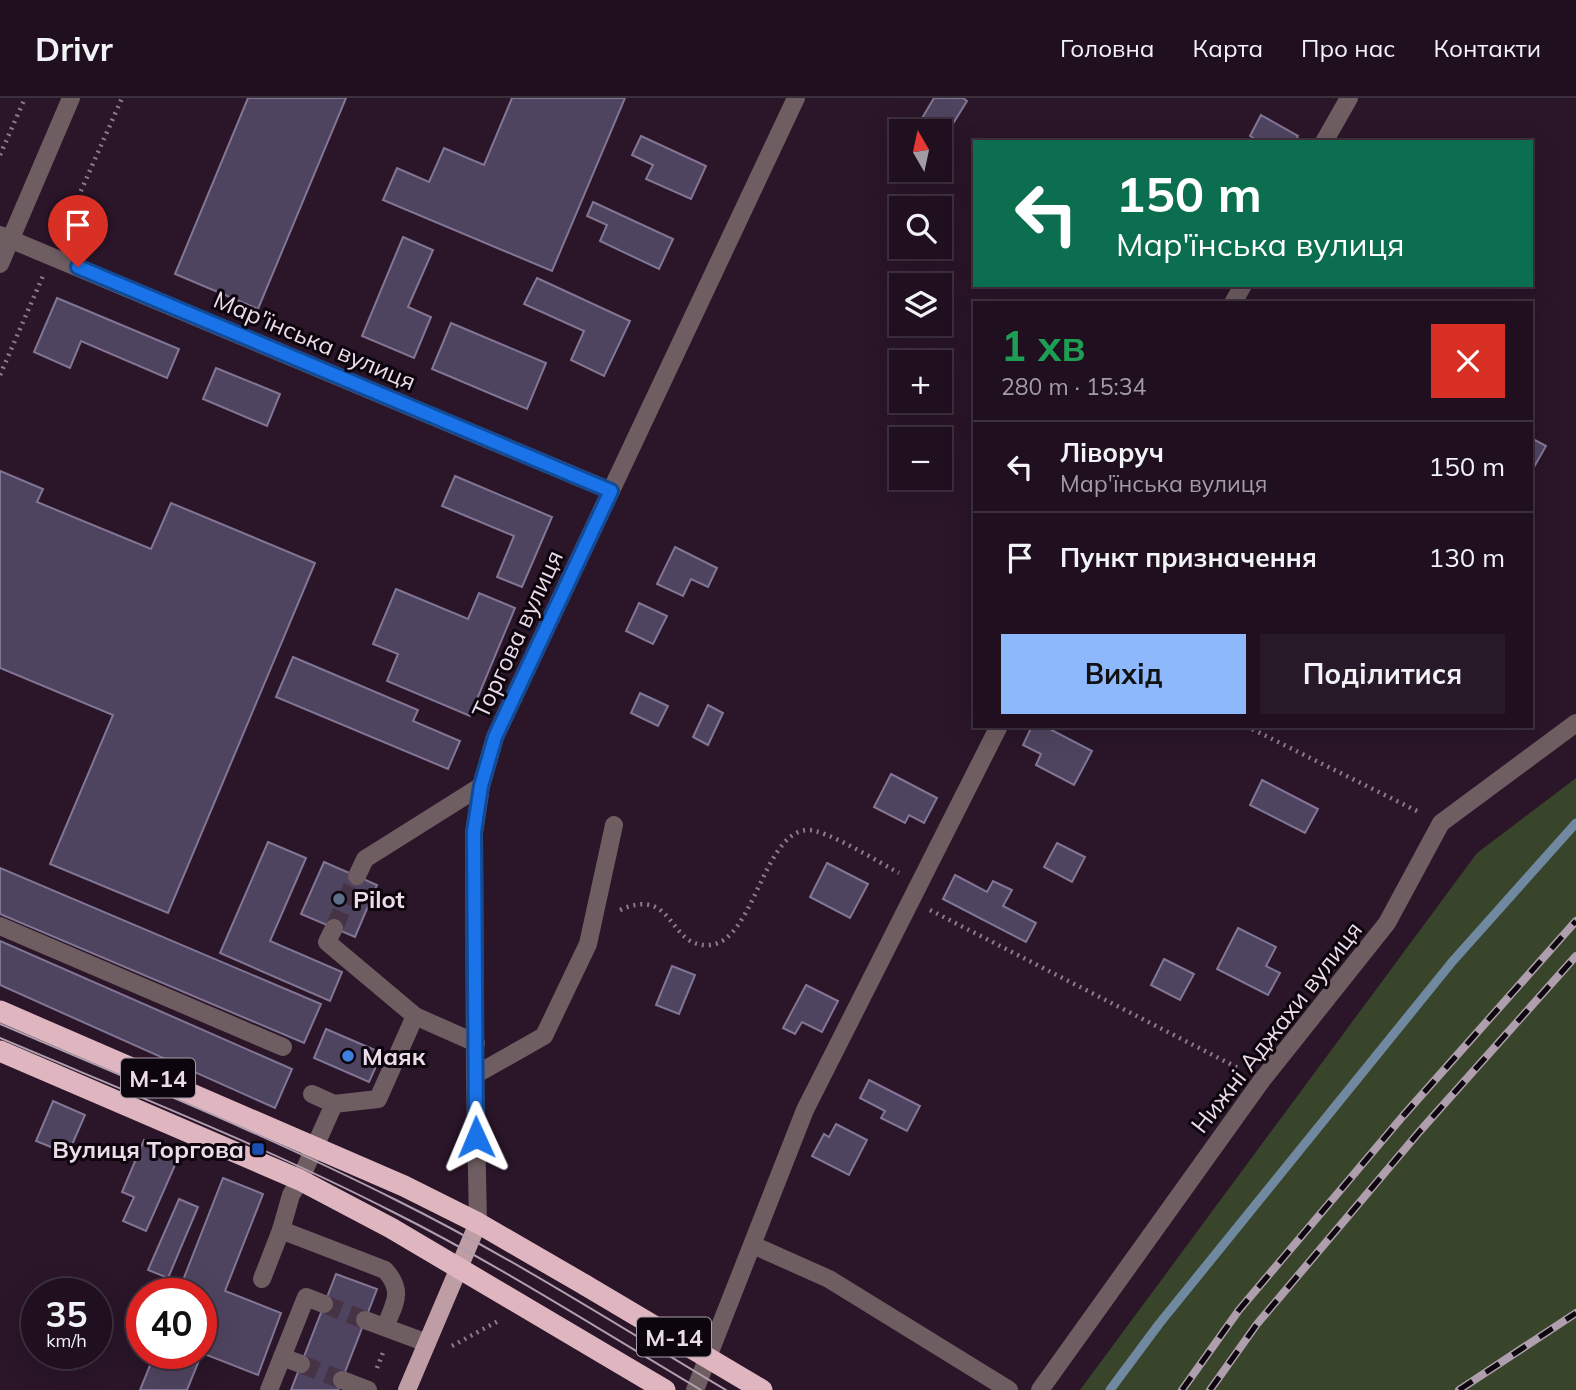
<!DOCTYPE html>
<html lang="uk">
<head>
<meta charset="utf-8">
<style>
  :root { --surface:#20101f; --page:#281928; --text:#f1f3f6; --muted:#a29da4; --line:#3d303d; --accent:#8db9fc }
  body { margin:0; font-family:Mulish,sans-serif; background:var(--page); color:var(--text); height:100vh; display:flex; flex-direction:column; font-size:26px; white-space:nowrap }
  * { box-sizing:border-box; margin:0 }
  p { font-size:23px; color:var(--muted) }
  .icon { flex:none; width:38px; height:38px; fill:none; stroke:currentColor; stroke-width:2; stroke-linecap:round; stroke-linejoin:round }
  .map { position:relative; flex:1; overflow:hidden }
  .sheet { position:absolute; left:973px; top:203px; width:560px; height:427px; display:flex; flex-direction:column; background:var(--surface); border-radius:0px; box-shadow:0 7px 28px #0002,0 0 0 2px var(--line) }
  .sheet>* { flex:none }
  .top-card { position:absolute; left:973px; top:42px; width:560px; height:147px; border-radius:0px; box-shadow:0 7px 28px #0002,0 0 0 2px var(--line); background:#0b6e4f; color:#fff; overflow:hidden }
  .needle { width:46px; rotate:351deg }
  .controls { position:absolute; left:889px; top:21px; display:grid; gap:14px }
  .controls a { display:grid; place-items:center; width:63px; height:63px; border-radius:0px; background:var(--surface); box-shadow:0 7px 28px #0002,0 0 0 2px var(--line); font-size:35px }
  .speed { position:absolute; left:21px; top:1180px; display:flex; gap:14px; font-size:35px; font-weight:700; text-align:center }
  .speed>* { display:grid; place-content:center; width:91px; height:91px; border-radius:50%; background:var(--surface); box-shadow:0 7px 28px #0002,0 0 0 2px var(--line); line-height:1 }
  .speed small { font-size:18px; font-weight:400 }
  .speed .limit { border:10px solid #d22; background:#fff; color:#111 }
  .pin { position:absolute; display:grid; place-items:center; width:60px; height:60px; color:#fff; margin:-72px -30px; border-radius:50% 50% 50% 0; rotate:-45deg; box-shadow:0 0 7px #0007 }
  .pin .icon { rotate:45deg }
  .me { position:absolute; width:77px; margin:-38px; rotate:359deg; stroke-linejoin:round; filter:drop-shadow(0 0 5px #0008) }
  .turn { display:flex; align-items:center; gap:24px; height:147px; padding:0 28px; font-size:32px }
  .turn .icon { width:91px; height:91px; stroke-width:2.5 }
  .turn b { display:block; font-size:49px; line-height:60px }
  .round { display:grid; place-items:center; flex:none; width:74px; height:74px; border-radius:0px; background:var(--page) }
  .head { display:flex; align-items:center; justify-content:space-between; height:119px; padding:0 28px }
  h1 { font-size:42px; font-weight:700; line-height:52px; color:#1e9e55 }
  .button { display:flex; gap:14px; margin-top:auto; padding:14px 28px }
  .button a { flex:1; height:80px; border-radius:0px; background:var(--accent); color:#111; font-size:28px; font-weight:700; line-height:80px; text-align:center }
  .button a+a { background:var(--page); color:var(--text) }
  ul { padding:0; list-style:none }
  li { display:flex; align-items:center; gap:21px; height:91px; padding:0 28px; border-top:2px solid var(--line) }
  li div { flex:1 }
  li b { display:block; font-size:26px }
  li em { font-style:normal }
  header { display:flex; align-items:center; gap:42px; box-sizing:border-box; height:98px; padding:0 35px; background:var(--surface); border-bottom:2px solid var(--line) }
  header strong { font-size:33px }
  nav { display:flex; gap:38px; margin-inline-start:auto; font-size:24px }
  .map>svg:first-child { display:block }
</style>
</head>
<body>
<header>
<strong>Drivr</strong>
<nav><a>Головна</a><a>Карта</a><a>Про нас</a><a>Контакти</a></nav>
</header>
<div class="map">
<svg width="1576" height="1292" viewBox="0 0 1576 1292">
  <rect width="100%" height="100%" fill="#2a1529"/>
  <polygon fill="#38452a" points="1576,680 1576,1292 1080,1292 1477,755"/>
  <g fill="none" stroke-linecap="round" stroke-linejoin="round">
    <polyline stroke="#7089a1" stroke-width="9" points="1110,1292 1159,1226 1452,864 1576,725"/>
  </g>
  <g fill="#4f4460" stroke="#827695" stroke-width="2">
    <polygon points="248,0 346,0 258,211 175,176"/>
    <polygon points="512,0 625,0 552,173 383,102 397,70 429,84 444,50 484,67"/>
    <polygon points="934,0 963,0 967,3 946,37 921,22"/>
    <polygon points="1261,17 1298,38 1295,44 1260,44 1250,38"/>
    <polygon points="641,38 706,68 691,101 646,81 653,67 632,57"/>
    <polygon points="593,104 673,141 659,171 600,143 607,127 587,118"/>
    <polygon points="403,139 433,152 408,209 431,219 414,260 362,238"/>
    <polygon points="537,180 630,223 604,278 571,262 584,233 524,206"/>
    <polygon points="57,200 179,251 167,280 81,243 70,270 34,254"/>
    <polygon points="451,225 546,265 527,311 432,271"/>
    <polygon points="216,270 280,296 267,328 203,301"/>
    <polygon points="1531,340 1546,348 1534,369 1531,368"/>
    <polygon points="0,373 43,391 37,404 151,451 171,405 315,465 168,815 50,766 113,617 0,570"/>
    <polygon points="455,378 552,419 522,489 497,479 514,438 442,408"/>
    <polygon points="675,449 717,470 708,489 691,481 683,498 657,486"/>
    <polygon points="396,491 468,521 479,495 515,510 470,618 387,583 398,556 373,546"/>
    <polygon points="639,505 667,518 653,546 626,533"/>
    <polygon points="293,559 418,612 413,623 460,643 448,671 276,599"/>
    <polygon points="640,595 668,608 658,628 631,615"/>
    <polygon points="708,607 723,615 708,647 693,639"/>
    <polygon points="1032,628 1044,628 1092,653 1074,687 1036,667 1041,656 1023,647"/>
    <polygon points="891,676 937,700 924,725 909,717 905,725 874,709"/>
    <polygon points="1262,682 1318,711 1305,735 1250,707"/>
    <polygon points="268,744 306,760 270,843 342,874 330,903 220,855"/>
    <polygon points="1057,745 1085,759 1072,784 1044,769"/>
    <polygon points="324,764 377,787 355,839 301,816"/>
    <polygon points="827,765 868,786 850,820 810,799"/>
    <polygon points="0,770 321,906 304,945 0,816"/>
    <polygon points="955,777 987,794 993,783 1012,792 1003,808 1036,825 1026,844 943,801"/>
    <polygon points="1238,830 1276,849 1266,868 1280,875 1268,897 1217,871"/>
    <polygon points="0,843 292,971 275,1010 0,887"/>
    <polygon points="1164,861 1194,876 1180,902 1151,887"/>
    <polygon points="672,868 695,877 679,916 656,907"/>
    <polygon points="806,887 838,903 822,934 802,924 795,936 783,930"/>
    <polygon points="326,931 382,955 369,984 314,960"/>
    <polygon points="869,982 920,1008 907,1033 881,1020 885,1013 860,1000"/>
    <polygon points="53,1003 85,1017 68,1056 36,1043"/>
    <polygon points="836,1026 867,1042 849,1077 812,1058 824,1036 829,1039"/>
    <polygon points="144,1042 179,1058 146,1133 123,1123 134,1099 122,1094"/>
    <polygon points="223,1080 263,1096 225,1193 281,1215 258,1277 202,1255 187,1292 140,1292 155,1255 201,1255 201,1195 178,1195"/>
    <polygon points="179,1101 198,1109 168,1180 148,1172"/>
    <polygon points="336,1176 377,1191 338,1292 291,1292"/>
  </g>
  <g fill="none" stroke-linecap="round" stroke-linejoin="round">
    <g stroke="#473346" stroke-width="18" stroke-dasharray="18 9" stroke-linecap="butt">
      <polyline points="334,830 357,778"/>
      <polyline points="324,1206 365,1222"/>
      <polyline points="301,1266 342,1282"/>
    </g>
    <g stroke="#8c7b8b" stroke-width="4.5" stroke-dasharray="2 5" stroke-linecap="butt">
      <polyline points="0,57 25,0"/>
      <polyline points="61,138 122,0"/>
      <polyline points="0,277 43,178"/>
      <polyline points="1246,628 1421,715"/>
      <path d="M620,812C676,787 667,851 710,847C754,843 763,735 807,732C826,731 880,765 899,775"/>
      <polyline points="930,812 1240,971"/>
      <polyline points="452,1248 500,1222"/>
      <polyline points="377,1270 384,1252"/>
    </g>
    <g stroke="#6e5d61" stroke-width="18">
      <polyline points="1324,44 1349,0"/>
      <polyline points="0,137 611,393"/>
      <polyline points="0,166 71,0"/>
      <polyline points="1233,205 1243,187"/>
      <polyline points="357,778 365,761 481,688"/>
      <polyline points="0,828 283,949"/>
      <polyline points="334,830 327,844 415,918 476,945"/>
      <polyline points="475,977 544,938 588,846 614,727"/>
      <polyline points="312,996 334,1006"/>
      <polyline points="478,1125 475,977 474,735 481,688 495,639 796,0"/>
      <path d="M281,1132L385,1172C404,1193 395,1205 385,1229"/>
      <polyline points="753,1147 829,1181 1009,1292"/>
      <polyline points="262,1181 281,1132 291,1097 300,1082 334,1006 378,1001 415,918"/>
      <polyline points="365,1222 427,1245"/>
      <polyline points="282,1259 301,1266"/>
      <polyline points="342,1282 368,1292"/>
      <polyline points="269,1292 306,1199 324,1206"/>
      <polyline points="695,1292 805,1012 999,628"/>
      <polyline points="1040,1292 1262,982 1387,825 1441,725 1576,625"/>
    </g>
    <polyline stroke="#bf9da4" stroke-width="18" points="407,1292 478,1125"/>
    <g stroke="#dfb6bf" stroke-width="21">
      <polyline points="0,913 404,1088 478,1125 585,1187"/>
      <polyline points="0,953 300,1082 391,1130 665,1292"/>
    </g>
    <g stroke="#af9eae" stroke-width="2">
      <path d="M0,926C133,983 267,1037 396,1102C509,1158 617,1227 726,1292"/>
      <path d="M0,940C132,996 266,1049 393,1114C499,1167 600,1232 701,1292"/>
    </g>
    <g stroke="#af9eae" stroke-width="8">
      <g id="rail">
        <polyline points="1182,1292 1239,1212 1403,1018 1576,823"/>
        <polyline points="1210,1292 1257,1226 1420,1033 1576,858"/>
        <polyline points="1459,1292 1576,1215"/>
      </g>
    </g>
    <use href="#rail" stroke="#0d050d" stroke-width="5" stroke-dasharray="16" stroke-linecap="butt"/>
    <polyline stroke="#dfb6bf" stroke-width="21" points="585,1187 762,1292"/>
  </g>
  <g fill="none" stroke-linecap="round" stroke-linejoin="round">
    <g stroke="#114b97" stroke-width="18">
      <polyline id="route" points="78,169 611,393 495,639 481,688 474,734 476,1039"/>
    </g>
    <use href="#route" stroke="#1a73e8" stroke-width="12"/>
  </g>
  <circle fill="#5c6f8a" stroke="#0d050d" stroke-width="2.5" cx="339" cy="801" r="7"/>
  <circle fill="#3f7fe0" stroke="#0d050d" stroke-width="2.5" cx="348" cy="958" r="7"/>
  <rect fill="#1a4fb4" stroke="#0d050d" stroke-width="2.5" x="251" y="1044" width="14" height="14" rx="3.5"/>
  <g text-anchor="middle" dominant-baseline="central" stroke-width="6" stroke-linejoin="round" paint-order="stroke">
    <g fill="#0d050d" stroke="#a89ca8" stroke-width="2">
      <rect x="121" y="960.5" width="74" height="39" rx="5"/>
      <rect x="637" y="1219.5" width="74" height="39" rx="5"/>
    </g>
    <g font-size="23" font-weight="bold" fill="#ebdcea">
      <text x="158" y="980">М-14</text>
      <text x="674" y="1239">М-14</text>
    </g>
    <g font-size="24" fill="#ebdcea" stroke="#0d050d">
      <text transform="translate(315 242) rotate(23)">Мар'їнська вулиця</text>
      <text transform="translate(517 536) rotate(-65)">Торгова вулиця</text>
      <text transform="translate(1276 929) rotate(-52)">Нижні Аджахи вулиця</text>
    </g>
    <g font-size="24" font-weight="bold" fill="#ebdcea" stroke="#0d050d" text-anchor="start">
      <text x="353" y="801">Pilot</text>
      <text x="362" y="958">Маяк</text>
      <text x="244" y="1051" text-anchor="end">Вулиця Торгова</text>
    </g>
  </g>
</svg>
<div class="controls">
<a><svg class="needle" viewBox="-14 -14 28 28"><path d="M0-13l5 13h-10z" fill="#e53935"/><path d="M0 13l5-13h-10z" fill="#a29da4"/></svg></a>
<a><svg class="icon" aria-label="search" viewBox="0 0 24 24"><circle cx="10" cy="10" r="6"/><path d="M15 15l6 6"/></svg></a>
<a><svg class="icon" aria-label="layers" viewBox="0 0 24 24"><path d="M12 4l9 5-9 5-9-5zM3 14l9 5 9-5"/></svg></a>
<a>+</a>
<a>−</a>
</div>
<div class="speed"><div>35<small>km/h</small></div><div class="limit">40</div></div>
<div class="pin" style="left:78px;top:169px;background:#d93025"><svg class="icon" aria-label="arrive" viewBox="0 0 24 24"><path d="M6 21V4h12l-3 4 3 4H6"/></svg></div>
<svg class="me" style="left:476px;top:1039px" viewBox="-20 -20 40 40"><path d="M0-17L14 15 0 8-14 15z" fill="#1a73e8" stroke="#fff" stroke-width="4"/></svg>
<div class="top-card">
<div class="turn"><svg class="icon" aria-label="left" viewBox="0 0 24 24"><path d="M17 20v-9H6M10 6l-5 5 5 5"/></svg><div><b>150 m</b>Мар'їнська вулиця</div></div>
</div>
<section class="sheet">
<div class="head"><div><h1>1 хв</h1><p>280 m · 15:34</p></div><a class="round" style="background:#d93025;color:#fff"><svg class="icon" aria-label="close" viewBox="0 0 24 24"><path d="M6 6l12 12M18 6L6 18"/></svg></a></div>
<ul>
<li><svg class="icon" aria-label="left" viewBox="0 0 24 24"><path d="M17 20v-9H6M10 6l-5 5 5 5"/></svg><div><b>Ліворуч</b><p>Мар'їнська вулиця</p></div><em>150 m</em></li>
<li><svg class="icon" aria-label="arrive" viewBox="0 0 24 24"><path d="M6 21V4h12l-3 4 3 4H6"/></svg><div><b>Пункт призначення</b></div><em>130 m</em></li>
</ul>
<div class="button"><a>Вихід</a><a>Поділитися</a></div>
</section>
</div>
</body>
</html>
